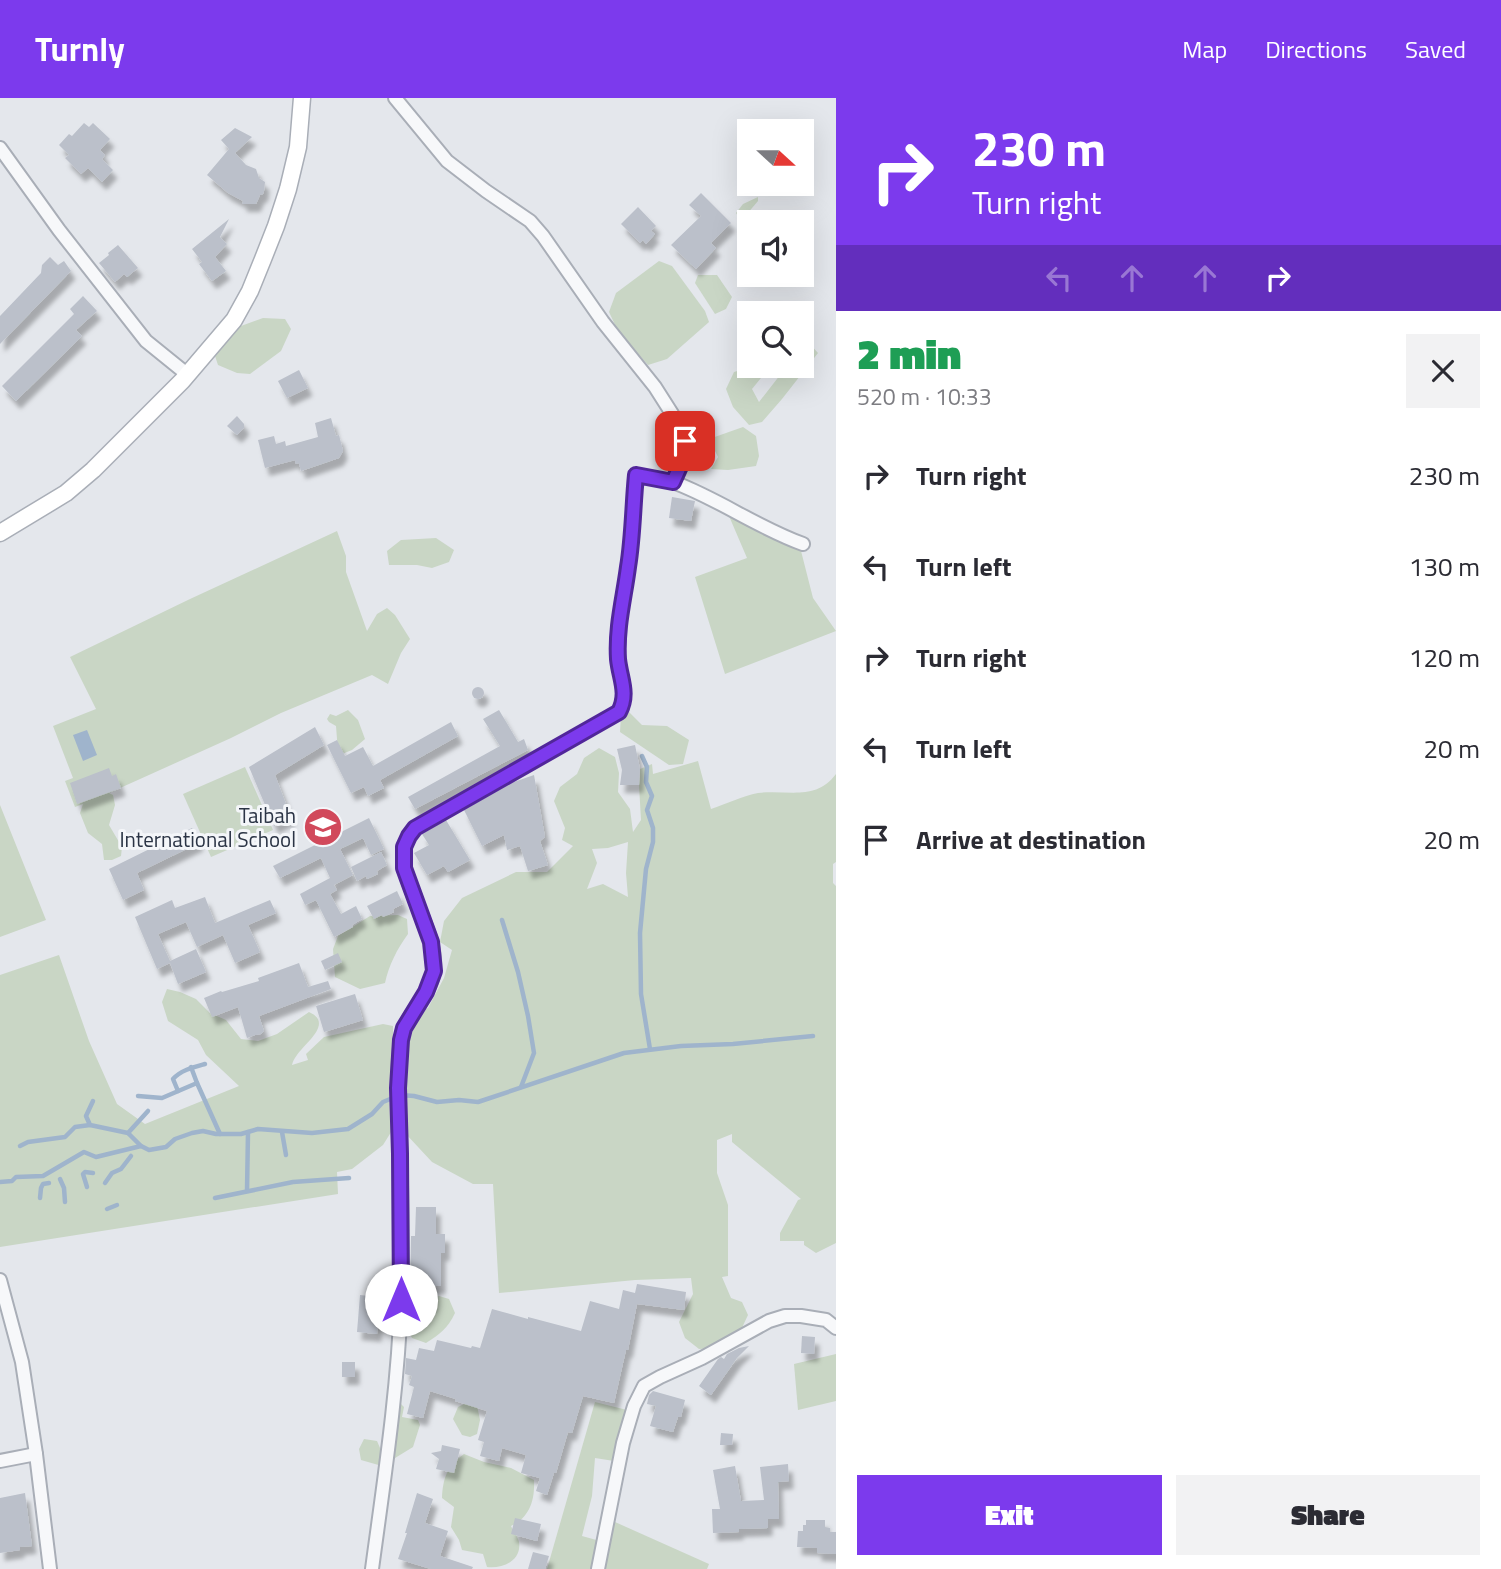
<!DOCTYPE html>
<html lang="en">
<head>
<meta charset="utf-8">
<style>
  :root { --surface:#fff; --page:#f2f2f3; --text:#2b2b33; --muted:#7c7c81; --accent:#7c3aed }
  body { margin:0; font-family:"Titillium Web",sans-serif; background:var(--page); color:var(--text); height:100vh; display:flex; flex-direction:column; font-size:26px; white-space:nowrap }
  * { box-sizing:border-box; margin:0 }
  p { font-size:23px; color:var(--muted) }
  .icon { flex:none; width:38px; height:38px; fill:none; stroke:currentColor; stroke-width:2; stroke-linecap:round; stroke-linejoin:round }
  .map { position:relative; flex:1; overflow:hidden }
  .side { display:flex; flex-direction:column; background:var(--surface); width:665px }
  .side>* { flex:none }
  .banner { background:#7c3aed; color:#fff; overflow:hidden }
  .needle { width:46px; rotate:111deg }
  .controls { position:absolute; left:737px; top:21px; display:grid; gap:14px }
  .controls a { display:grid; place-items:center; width:77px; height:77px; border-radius:0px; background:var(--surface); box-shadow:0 7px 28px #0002; font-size:35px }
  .pin { position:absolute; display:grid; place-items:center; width:60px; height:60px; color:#fff; margin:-30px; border-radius:14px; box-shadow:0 4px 10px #0006 }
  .me { position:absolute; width:77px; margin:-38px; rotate:0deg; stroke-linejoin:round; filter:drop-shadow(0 0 5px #0008) }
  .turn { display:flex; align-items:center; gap:24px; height:147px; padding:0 21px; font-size:32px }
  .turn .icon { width:91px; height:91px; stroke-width:2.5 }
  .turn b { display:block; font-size:49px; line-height:60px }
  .lanes { display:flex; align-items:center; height:66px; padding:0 21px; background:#0003; justify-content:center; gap:35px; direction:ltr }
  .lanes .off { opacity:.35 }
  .round { display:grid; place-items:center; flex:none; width:74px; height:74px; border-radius:0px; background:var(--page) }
  .headline { display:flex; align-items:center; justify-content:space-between; height:119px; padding:0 21px }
  h1 { font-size:42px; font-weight:800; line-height:52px; color:#1e9e55 }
  .action { display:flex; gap:14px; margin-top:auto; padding:14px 21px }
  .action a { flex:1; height:80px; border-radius:0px; background:var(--accent); color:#fff; font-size:28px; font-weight:800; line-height:80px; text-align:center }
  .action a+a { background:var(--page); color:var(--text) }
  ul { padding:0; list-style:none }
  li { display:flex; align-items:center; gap:21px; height:91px; padding:0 21px }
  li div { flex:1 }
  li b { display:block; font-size:26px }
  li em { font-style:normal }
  header { display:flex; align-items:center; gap:42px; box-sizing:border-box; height:98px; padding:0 35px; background:var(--accent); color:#fff }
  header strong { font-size:33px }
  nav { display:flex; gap:38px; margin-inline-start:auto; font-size:24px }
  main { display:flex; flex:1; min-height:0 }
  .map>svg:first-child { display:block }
</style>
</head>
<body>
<header>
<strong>Turnly</strong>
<nav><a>Map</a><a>Directions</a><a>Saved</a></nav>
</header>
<main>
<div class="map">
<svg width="836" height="1471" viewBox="0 0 836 1471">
  <defs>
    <filter id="shadow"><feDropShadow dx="4.5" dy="8" stdDeviation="2" flood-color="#0004"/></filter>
  </defs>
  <rect width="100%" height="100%" fill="#e4e7ec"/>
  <g fill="#c9d6c5" fill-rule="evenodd">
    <polygon points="758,99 758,103 741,123 736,115 743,106"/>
    <polygon points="659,163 672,168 705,213 709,224 667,261 648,267 618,233 609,214 616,195"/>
    <polygon points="698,177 717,177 732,199 726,211 715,216 695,185"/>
    <polygon points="263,220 285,221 291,231 281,253 250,276 237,275 218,267 215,258 241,228"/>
    <polygon points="808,244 818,255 782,301 762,324 749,327 733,309 726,291 734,274 754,268 764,268 765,275 752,291 759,304 787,268 802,268 802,251"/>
    <polygon points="743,329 756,338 759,358 756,368 728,372 711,371 718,359 709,341"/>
    <polygon points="729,418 800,449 813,500 836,533 725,576 695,479 747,460"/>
    <polygon points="337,433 346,458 346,474 367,533 377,516 387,510 395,517 410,541 401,555 388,586 372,577 281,615 231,640 109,695 113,697 115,707 109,727 122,749 121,758 112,762 104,762 102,746 88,735 80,715 83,706 75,709 65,683 73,680 53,628 96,611 70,559 190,501"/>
    <polygon points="436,440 454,452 449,464 432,470 417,467 389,467 387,453 401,442"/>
    <polygon points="348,612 358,622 365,641 352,652 342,656 338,654 336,628 329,624 327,621 330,616 336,618"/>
    <polygon points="629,614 642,627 667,628 689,642 683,666 669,667 620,634 621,617"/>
    <path d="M599,650L615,659L619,675L618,694L630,711L633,734L641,722L639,687L640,671L652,666L653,676L698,663L711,711C726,706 743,698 758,695C787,691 815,704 836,676V764L833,766V785L836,788V1145L816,1155L804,1147V1143H780V1135L798,1102L801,1101L732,1044V1036L717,1042V1075L728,1107V1178L722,1179L731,1200L742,1204L748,1217L740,1234L716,1250L699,1251L685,1240L679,1224L693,1196L691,1180L635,1182L499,1195L493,1086H473L432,1064L405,1035L403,988L406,944L423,912L428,910L444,880L452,852L440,844L444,823L462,800L516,774H547L573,748L562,742L565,730L554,703L560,689L577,676L584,660ZM628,744L626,775L628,799L603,786L587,791L597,765L592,751L608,750Z"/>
    <polygon points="245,669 273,732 211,759 183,696"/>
    <polygon points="0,707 46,822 0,839"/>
    <path d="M398,817L407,821L408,836C397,851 389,867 385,885L360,891L335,879L333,851L338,838L370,818Z"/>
    <path d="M59,857L89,943L117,1006L145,1026L239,988L206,957L198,942L168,923L162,904L167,891L180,894L196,901L210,915L226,922L241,941L258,943L277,936L309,914C334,925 305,945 297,957C294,961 293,963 292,967L308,962L306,956L324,939L383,926L393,928V959L391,975L393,1031L383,1047L352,1071L337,1074L338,1096L0,1149V877Z"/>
    <path d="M439,1198L449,1201L455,1215C448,1230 440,1236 426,1245L412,1240L407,1231C412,1211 418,1204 439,1198Z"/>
    <polygon points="836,1256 836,1303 798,1312 794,1266"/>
    <polygon points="399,1304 404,1309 402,1319 418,1322 420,1327 413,1349 382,1368 361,1362 359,1351 364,1341 377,1343 383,1357"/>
    <polygon points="468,1304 477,1307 480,1322 477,1336 470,1339 462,1337 453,1321 458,1309"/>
    <polygon points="595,1304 627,1312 614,1363 595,1360 592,1398 582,1438 600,1443 594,1471 547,1471"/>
    <path d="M464,1356L484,1364L511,1370L534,1382C535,1402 530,1419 511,1428C513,1432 518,1439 519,1444C522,1463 502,1471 487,1469L483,1456L462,1452L459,1442L451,1429L454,1409L442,1400C443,1380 447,1368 464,1356Z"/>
    <polygon points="615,1424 709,1466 707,1471 603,1471"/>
  </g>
  <polygon fill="#9fb4cc" points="87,632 97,657 83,663 73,637"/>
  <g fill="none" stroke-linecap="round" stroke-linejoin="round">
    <g stroke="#9fb4cc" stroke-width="4.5">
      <polyline points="642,658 647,669 646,684 652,698 647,712 653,730 653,744 646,771 640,835 641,896 650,951"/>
      <polyline points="502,822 518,874 528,918 534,955 521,989"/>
      <polyline points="191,969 197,985 220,1036"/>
      <path d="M178,993L173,981C181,972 194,969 205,966"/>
      <polyline points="138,998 162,1000 197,985"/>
      <polyline points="93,1003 86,1018 90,1027 128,1035 141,1048"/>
      <polyline points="282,1034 286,1057"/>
      <polyline points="128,1035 148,1013"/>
      <polyline points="20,1048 28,1044 65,1039 75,1029 90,1027"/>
      <polyline points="60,1081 64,1090 65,1104"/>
      <polyline points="0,1084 12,1083 16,1079 43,1078 84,1054 96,1059 141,1048 149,1052 166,1049 175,1041 192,1035 203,1033 216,1036 241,1036 258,1031 312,1035 348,1031 372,1016 383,1004 400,997 414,998 437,1004 459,1002 478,1004 624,955 681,948 733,946 813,938"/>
      <polyline points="105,1085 112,1075 121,1071 131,1058"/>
      <polyline points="87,1089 83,1076 85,1074 93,1075"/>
      <polyline points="247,1093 248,1034"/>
      <polyline points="40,1100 41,1090 43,1086 49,1085"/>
      <polyline points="215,1100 293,1084 349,1080"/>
      <polyline points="107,1111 117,1107"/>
    </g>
  </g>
  <g fill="#bbc0ca" filter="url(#shadow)">
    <polygon points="84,25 89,29 93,25 110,41 100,52 105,57 102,61 113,72 102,84 88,70 81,76 65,60 69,57 59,47 69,36 72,38"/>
    <polygon points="235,30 252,39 235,55 246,67 256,71 259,80 265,84 264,93 263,96 260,97 256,106 242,106 243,103 228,95 207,77 229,51 221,42"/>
    <polygon points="701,95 731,125 711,145 716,150 696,171 671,147 701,118 689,107"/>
    <polygon points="638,109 656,128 651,133 655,136 646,146 643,142 640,145 621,126"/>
    <polygon points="229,121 220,139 227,146 215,159 226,173 212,183 199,166 202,164 192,151"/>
    <polygon points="118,147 138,170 127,179 124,176 115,184 99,165 109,157 108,155"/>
    <polygon points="50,159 58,167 64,163 71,173 0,246 0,218 41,175 42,167"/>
    <polygon points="83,198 97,213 76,232 82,238 16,303 2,288 74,216 70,211"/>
    <polygon points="299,272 308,290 287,300 278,283"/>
    <polygon points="237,318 244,326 244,330 237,337 227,328"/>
    <polygon points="331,320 336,338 339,337 343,353 339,360 301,373 299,365 296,366 295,362 265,370 258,342 274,338 276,346 285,343 286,348 318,339 315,325"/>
    <polygon points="672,399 695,403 691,423 669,420"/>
    <circle cx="478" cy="595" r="6"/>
    <polygon points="499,612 518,644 524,641 528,652 415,711 408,699 500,648 483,621"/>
    <polygon points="451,624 458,638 380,682 384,690 368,698 364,689 351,695 327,647 337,642 345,658 363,649 373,668"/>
    <polygon points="315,629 324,647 275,677 291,719 274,728 249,669"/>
    <polygon points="635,647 640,671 639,687 620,687 622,672 617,651"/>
    <polygon points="109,670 112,678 116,676 121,690 77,706 70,685"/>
    <polygon points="534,677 545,739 540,743 548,767 528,773 520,748 507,752 504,737 482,748 464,712 511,685"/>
    <polygon points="369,720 384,751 371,757 363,740 340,751 353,777 334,787 337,792 330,796 341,816 356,808 362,821 352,827 353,829 334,839 316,802 305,807 300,796 330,780 321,760 280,780 273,768"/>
    <polygon points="446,722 470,762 448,774 444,768 427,777 414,755 429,747 422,736"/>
    <polygon points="192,730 199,745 137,775 144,792 123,802 109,771"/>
    <polygon points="381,754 387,767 377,773 378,776 367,781 366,778 357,783 351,769"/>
    <polygon points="397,793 403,806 393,811 394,814 383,819 382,817 374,821 367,808"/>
    <polygon points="205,799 215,825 270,802 276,815 248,827 260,854 235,865 223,837 197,849 186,824 158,836 170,863 196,851 206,874 178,886 170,865 157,871 135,819 172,802 175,810"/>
    <polygon points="338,855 342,864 325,872 321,863"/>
    <polygon points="299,865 308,889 328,883 331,891 259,918 264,933 261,936 255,937 247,940 238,909 212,919 204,900 221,893 222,894 259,883 258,880"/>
    <polygon points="355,896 363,922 324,934 316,908"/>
    <polygon points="416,1109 436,1109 436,1136 445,1136 445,1155 441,1155 441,1188 433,1188 432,1206 417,1205 418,1195 410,1195 411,1138 415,1138"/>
    <polygon points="369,1186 381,1187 377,1236 357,1234 360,1197 369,1198"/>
    <polygon points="637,1186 686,1194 684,1212 637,1206 628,1252 626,1252 614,1305 583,1298 572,1335 568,1334 556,1375 554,1375 547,1397 536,1393 540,1380 521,1375 526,1357 502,1350 499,1363 480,1358 484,1344 478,1342 487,1313 455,1303 456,1301 430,1293 423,1320 407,1316 414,1289 409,1287 412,1278 405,1276 406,1260 416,1262 419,1250 434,1253 437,1242 471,1250 472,1248 480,1250 492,1211 528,1221 528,1219 581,1233 590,1203 619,1211 623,1192 635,1195"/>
    <polygon points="802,1238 815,1239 814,1256 801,1255"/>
    <polygon points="749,1248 737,1260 711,1297 699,1288 718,1261 721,1259 724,1261 727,1256 739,1250"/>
    <rect x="342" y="1264" width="13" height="15"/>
    <polygon points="653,1293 685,1302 681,1319 678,1319 673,1334 650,1328 656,1308 647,1306 649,1297"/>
    <polygon points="721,1335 733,1336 732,1347 720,1347"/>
    <polygon points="442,1347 460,1351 454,1375 436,1371 439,1361 431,1355 441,1353"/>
    <polygon points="788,1366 789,1383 778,1384 779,1421 768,1421 768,1430 739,1431 739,1434 713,1435 712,1411 720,1411 713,1372 735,1368 741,1403 764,1402 760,1369"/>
    <polygon points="25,1395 32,1448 20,1449 20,1452 0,1455 0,1400"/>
    <polygon points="417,1395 433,1401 425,1425 448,1433 440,1458 473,1469 472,1471 431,1471 398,1461 407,1435 405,1435"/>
    <polygon points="515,1420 541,1426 537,1443 511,1436"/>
    <polygon points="806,1422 825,1422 825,1429 830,1430 830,1434 836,1434 836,1456 817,1455 817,1450 797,1449 798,1433 803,1433 803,1427 806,1427"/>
    <polygon points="533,1454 549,1458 545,1471 528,1471"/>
  </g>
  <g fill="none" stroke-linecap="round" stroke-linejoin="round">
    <g stroke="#a9aeb7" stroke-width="16">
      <g id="street">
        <path d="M395,0L447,63L486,93L530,123L543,138L603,224L655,289L683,333L685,343L686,355L673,384C719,401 756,429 803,446"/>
        <polyline points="0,50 59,132 146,243 188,277"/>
        <polyline points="0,1182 22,1264 36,1356 50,1471"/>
        <polyline points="0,1363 36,1356"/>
        <path d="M372,1471C384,1382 398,1292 401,1202C403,1147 401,1092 400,1038C399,1006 396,974 401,942C405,915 432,898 434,871C438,832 396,780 404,749C406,742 410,736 415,730L619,614C628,595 620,580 618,561C616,529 624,500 628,469C633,439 633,407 636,377L673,384"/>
        <polyline points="598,1471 623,1345 634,1308 644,1288 660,1279 702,1260 769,1223 785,1218 801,1218 826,1222 836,1230"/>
      </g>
    </g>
    <g stroke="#a9aeb7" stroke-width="19">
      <polyline id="secondary" points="0,435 66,395 93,372 182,283 234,222 250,193 263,161 276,128 288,91 298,49 302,0"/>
    </g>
    <use href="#street" stroke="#f7f8fa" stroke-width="12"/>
    <use href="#secondary" stroke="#fff" stroke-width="16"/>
  </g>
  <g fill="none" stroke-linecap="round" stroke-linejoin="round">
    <g stroke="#51269a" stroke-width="18">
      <path id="route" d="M401,1202L400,1056L398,990L401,942L404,930L426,894L434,873L431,844L404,770V749L409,738L415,730L619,614C629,595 620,581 618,561C616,529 624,500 628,469C633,439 633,407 636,377L673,384L686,355L685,343"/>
    </g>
    <use href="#route" stroke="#7c3aed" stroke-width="12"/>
  </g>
  <defs>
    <g id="school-disc" transform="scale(2.0125)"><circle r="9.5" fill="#d1495b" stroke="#f4f6f9"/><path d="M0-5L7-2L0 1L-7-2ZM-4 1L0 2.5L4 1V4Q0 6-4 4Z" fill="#fff"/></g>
  </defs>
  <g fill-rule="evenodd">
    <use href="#school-disc" x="323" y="729"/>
  </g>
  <g text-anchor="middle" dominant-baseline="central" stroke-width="6" stroke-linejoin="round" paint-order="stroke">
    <g font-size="21" fill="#2b3445" stroke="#f4f6f9" text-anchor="end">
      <text x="296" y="717">Taibah<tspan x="296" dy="24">International School</tspan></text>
    </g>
  </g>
</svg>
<div class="controls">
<a><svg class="needle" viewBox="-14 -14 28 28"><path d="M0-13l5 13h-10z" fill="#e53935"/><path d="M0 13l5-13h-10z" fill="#7c7c81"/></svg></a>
<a><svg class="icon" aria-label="sound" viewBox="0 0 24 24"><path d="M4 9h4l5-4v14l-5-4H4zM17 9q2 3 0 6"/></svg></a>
<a><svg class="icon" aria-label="search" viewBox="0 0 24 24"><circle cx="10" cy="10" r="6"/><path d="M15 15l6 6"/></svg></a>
</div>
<div class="pin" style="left:685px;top:343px;background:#d93025"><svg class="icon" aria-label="arrive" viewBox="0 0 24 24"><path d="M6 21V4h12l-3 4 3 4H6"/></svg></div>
<svg class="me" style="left:401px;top:1202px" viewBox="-20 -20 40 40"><circle r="19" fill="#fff"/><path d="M0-13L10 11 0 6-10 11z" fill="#7c3aed"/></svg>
</div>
<section class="side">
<div class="banner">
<div class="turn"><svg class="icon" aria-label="right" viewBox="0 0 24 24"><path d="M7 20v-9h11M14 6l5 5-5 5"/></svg><div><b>230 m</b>Turn right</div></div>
<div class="lanes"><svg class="icon off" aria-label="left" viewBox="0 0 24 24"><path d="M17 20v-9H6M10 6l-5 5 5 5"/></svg><svg class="icon off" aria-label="ahead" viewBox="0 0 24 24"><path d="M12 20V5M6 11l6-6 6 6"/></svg><svg class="icon off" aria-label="ahead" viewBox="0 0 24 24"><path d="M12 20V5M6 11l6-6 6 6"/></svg><svg class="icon" aria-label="right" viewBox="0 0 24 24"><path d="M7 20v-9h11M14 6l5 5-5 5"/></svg></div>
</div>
<div class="headline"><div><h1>2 min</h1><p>520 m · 10:33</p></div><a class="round"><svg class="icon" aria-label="close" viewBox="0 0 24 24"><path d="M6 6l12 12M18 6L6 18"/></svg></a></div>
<ul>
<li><svg class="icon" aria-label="right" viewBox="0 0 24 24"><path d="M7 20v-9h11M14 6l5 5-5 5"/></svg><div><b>Turn right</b></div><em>230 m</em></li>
<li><svg class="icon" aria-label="left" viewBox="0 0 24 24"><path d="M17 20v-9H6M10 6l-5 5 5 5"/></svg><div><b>Turn left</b></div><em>130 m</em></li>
<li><svg class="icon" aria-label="right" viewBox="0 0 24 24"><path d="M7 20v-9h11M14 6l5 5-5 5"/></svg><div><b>Turn right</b></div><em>120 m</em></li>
<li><svg class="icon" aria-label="left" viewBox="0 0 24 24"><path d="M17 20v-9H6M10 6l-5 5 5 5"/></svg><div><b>Turn left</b></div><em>20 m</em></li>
<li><svg class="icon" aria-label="arrive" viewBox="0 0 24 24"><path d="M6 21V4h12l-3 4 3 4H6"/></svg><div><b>Arrive at destination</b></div><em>20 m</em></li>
</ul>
<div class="action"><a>Exit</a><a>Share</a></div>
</section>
</main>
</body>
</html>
